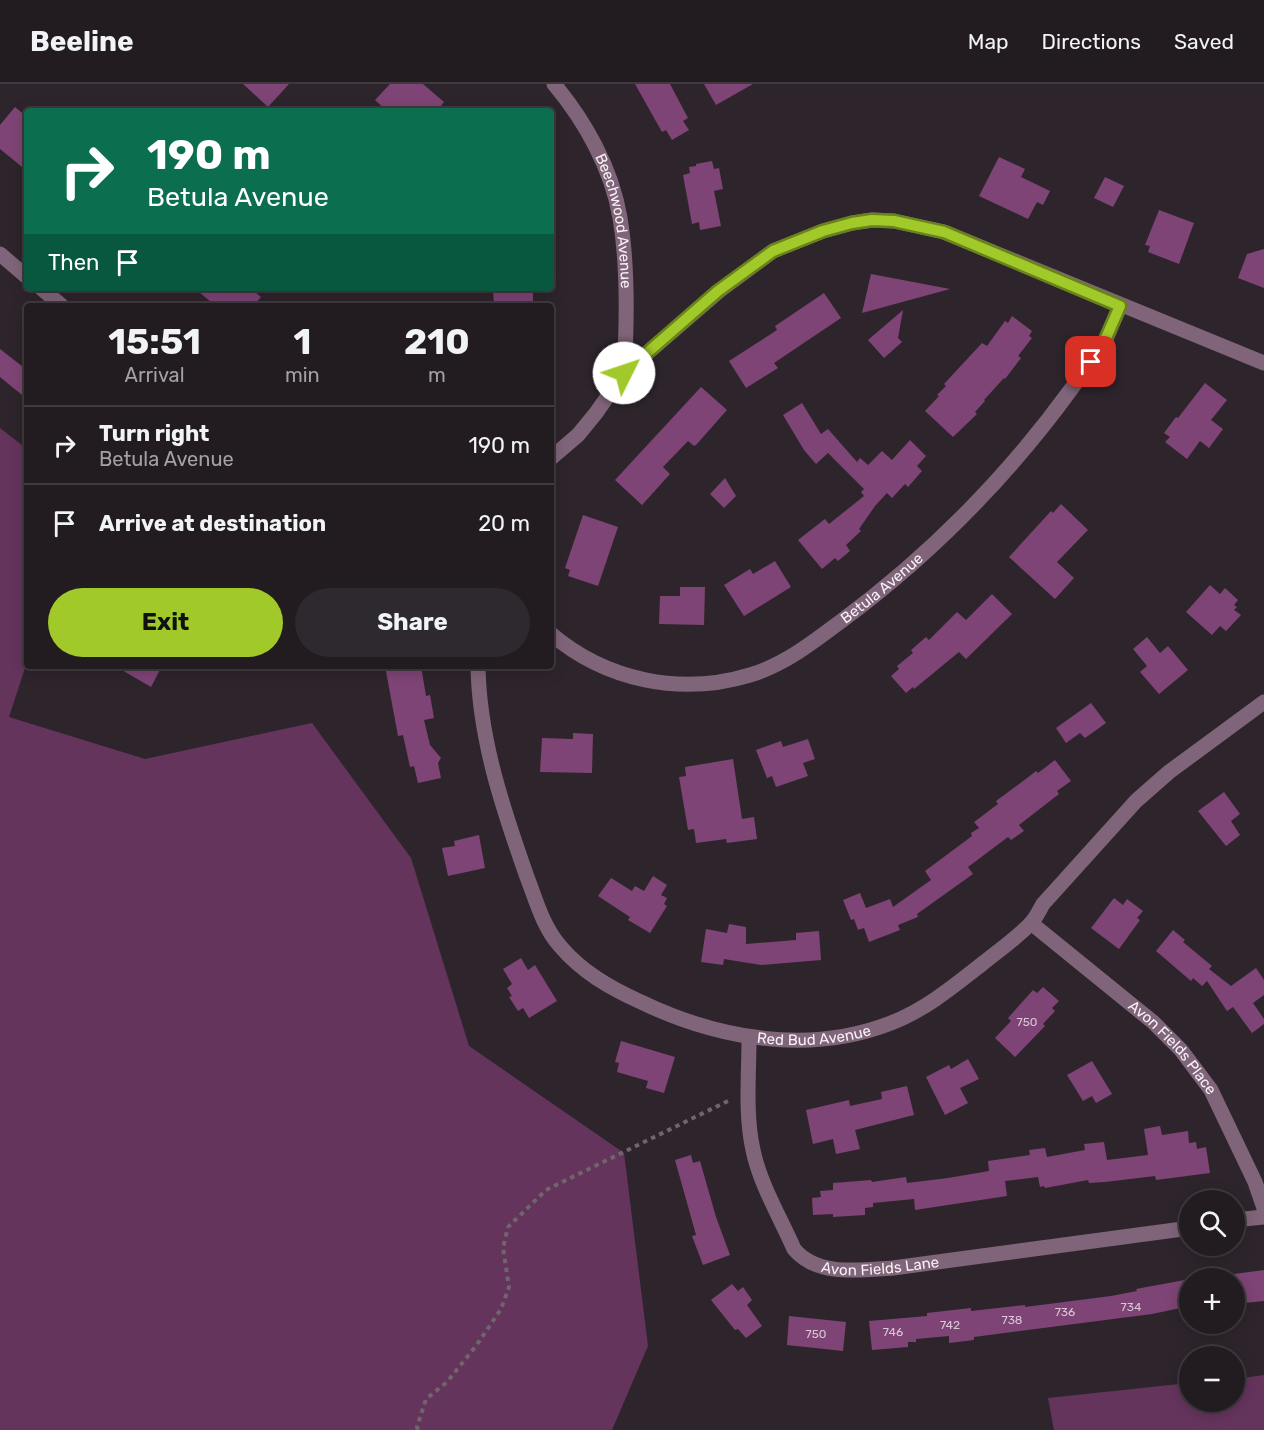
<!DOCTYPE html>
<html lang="en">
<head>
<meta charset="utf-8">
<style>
  :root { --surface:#221c21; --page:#2e292e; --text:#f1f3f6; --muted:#a2a1a5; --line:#3f3a3f; --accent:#a1c929 }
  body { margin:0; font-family:Rubik,sans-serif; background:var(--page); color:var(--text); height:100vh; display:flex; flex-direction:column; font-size:22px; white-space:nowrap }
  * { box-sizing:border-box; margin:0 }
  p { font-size:20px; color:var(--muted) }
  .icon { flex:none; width:33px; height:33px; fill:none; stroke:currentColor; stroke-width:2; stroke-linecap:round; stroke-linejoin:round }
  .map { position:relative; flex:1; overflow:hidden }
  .sheet { position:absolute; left:24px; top:219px; width:530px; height:366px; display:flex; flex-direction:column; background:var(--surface); border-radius:6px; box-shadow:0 3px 15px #0003,0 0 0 2px var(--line) }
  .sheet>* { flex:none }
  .guide { position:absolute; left:24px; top:24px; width:530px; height:183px; border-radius:6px; box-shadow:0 3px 15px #0003,0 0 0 2px var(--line); background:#0b6e4f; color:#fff; overflow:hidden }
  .controls { position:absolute; left:1179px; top:1106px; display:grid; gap:12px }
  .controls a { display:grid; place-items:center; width:66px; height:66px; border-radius:50%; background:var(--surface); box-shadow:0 3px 15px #0003,0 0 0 2px var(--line); font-size:30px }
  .pin { position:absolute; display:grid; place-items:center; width:51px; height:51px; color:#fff; margin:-26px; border-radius:12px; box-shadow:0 3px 9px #0006 }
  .me { position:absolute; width:66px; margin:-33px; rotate:49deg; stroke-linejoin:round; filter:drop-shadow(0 0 4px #0008) }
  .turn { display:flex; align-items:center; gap:21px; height:126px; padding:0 24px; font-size:27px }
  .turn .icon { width:78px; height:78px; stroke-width:2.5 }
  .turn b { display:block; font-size:42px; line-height:51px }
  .then { display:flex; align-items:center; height:57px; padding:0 24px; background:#0003; gap:12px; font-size:22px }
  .eta { display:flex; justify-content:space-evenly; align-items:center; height:102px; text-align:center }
  .eta b { font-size:36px; font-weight:700; line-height:42px }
  .cta { display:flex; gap:12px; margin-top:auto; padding:12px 24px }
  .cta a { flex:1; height:69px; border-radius:36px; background:var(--accent); color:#111; font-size:24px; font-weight:700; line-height:69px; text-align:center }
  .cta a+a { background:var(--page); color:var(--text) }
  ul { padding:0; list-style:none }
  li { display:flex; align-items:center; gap:18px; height:78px; padding:0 24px; border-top:2px solid var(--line) }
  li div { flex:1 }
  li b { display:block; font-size:22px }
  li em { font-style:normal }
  header { display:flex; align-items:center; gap:36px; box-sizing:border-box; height:84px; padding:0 30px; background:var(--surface); border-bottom:2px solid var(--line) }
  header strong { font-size:28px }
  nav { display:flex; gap:33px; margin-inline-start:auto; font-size:21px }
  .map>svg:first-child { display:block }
</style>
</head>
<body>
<header>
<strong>Beeline</strong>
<nav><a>Map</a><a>Directions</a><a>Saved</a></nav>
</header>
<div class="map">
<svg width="1264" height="1346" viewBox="0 0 1264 1346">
  <rect width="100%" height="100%" fill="#2e252c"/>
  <g fill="#65345d">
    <polygon points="0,344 27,365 27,578 9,633 145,675 312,639 411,774 469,962 624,1069 648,1262 612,1346 0,1346"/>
    <polygon points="1264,1291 1264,1346 1054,1346 1048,1314 1189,1299 1190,1317 1234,1317 1235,1295"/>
  </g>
  <g fill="#7e4475">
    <polygon points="243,0 289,0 268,23"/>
    <polygon points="390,0 423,0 444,18 437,27 387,27 375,16"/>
    <polygon points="635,0 670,0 688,34 683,37 689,46 672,56 666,46 662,48"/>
    <polygon points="704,0 753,0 716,21"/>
    <polygon points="15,23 27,33 27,87 0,65 0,41"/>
    <polygon points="999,73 1025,85 1021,93 1050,107 1043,121 1037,118 1028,135 979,112"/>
    <polygon points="712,77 714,85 719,84 723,105 714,107 721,142 700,146 699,138 692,140 683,91 690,89 689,83 696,82 696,80"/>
    <polygon points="1105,93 1124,102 1113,123 1094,114"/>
    <polygon points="1159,126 1194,139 1179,180 1148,168 1150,162 1145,161"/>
    <polygon points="1264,165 1264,204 1238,194 1247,170"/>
    <polygon points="871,190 950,205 862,229"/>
    <polygon points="194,204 250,204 261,213 253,222 216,222"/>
    <polygon points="493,204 533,204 533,222 494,222"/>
    <polygon points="824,209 841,234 774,279 778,284 746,304 729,277 777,246 775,242"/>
    <polygon points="903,226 898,254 902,258 884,274 868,256"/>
    <polygon points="1012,232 1032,247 1029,252 1032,254 1018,272 1021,274 1005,295 1004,294 984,316 985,317 975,328 977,330 953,353 925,327 939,312 937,311 946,302 944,300 982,259 987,262 1005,237 1008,239"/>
    <polygon points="0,265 27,286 27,315 0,293"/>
    <polygon points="1205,299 1227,316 1211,336 1223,345 1209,364 1200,357 1187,375 1165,358 1170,353 1164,349 1176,333 1178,334"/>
    <polygon points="701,303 727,326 696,361 694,362 688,357 663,383 670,390 642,421 615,396"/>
    <polygon points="802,319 821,350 828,345 857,378 860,374 868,381 882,367 892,376 910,356 926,372 917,382 922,387 908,403 905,400 892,414 887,409 875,422 859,445 861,447 846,461 850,467 838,477 835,474 822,485 798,456 825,435 829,440 864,412 861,408 864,405 828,369 816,380 804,366 783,331"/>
    <polygon points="725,394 736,412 724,424 710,410"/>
    <polygon points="1061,420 1088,446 1057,478 1074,494 1055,515 1009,473 1051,427 1053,429"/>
    <polygon points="583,431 618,443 598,502 568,492 570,486 565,484"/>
    <polygon points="775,477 791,503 744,532 724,501 750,485 753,490"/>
    <polygon points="1210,501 1220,510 1225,504 1238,516 1234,521 1237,523 1234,526 1241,531 1226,547 1220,542 1212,551 1186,528"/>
    <polygon points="680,503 705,503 704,541 659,540 660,512 680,512"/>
    <polygon points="992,510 1012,530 966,575 959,568 914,605 913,603 906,609 891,592 899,585 897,582 913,569 911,566 926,553 929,556 957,528 966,536"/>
    <polygon points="1147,553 1160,569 1168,562 1188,586 1159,610 1140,588 1147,582 1133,565"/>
    <polygon points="115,582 162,582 151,603"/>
    <polygon points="385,582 421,582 426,612 430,611 434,634 424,636 430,661 441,674 438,679 441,694 418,699 414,682 410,683 403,651 398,652"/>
    <polygon points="1091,619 1106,639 1085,654 1080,649 1066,659 1056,644"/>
    <polygon points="573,649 593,650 592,689 540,688 542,654 573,655"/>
    <polygon points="808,655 815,675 803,679 808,692 776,703 772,692 767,694 756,666 781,657 783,663"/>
    <polygon points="733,675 742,735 754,733 757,755 727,759 726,755 696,759 694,745 688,746 679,693 686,692 685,683"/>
    <polygon points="1055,676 1071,697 1057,707 1059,710 1019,741 1024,747 1011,756 1008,753 968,783 973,790 917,830 918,833 898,841 900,846 869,858 864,844 858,846 854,835 851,836 843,816 860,809 866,824 890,815 893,823 931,796 925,787 972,752 971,749 979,744 974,738 998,720 996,717 1031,691 1036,687 1038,689"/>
    <polygon points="1224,708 1240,730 1231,737 1240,751 1226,762 1198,727"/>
    <polygon points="479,751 485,784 448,792 442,764 455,762 454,757"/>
    <polygon points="653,792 667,801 661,811 667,814 664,820 667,822 650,849 628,836 630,833 598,812 611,794 632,807 635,802 644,807"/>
    <polygon points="1114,814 1123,821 1127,815 1143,827 1137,834 1140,836 1119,865 1091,844"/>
    <polygon points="729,840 746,843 746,860 796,856 796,849 819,847 821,876 761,881 724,875 723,881 701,878 706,845 727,849"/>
    <polygon points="1173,846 1185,856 1183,858 1212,882 1209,885 1231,902 1256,884 1264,896 1264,911 1253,919 1264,935 1264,940 1252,949 1233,923 1227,927 1207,897 1202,902 1193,894 1191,897 1156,867"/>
    <polygon points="521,874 528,886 535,881 557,917 529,934 523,924 518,927 509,913 512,912 507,904 512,900 503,885"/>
    <polygon points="1043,903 1059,917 1052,924 1055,927 1043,940 1045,942 1015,973 995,954 1011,937 1008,934 1033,906 1037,909"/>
    <polygon points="621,957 675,973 664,1009 646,1004 648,997 617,988 619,979 615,978"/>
    <polygon points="968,975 979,995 960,1004 968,1019 945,1031 926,993 949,981 951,985"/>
    <polygon points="1092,977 1112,1010 1096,1019 1092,1012 1083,1017 1067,991"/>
    <polygon points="907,1002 914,1031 855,1046 860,1065 836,1070 833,1055 813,1060 806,1026 849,1016 850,1022 882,1015 881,1008"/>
    <polygon points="1160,1042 1162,1051 1188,1047 1189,1059 1196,1058 1197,1065 1206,1063 1210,1089 1156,1096 1155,1092 1105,1098 1089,1099 1088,1096 1045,1104 1044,1102 1040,1103 1038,1093 1005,1097 1007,1112 915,1126 914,1115 873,1119 873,1123 865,1124 865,1131 833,1133 833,1130 813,1131 812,1114 821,1113 820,1107 833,1106 833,1099 871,1096 872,1098 906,1093 907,1099 948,1094 989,1087 988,1077 1030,1071 1029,1066 1045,1064 1047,1073 1085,1066 1084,1060 1104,1058 1107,1076 1148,1071 1144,1045"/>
    <polygon points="691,1071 693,1079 700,1077 716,1133 730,1171 703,1181 692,1152 696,1151 675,1076"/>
    <polygon points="1264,1186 1264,1217 1234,1220 1234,1190"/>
    <polygon points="1190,1195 1190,1222 1152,1230 974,1253 974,1256 949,1259 949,1252 916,1255 916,1258 908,1258 908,1263 872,1266 869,1237 927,1232 927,1229 971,1224 971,1227 1025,1221 1025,1223 1111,1212 1137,1207 1136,1205"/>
    <polygon points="732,1200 738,1207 743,1203 752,1216 747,1221 762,1242 746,1254 738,1245 735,1246 711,1216"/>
    <polygon points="789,1232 846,1238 843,1267 787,1261"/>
  </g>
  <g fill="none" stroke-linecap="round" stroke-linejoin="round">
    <polyline stroke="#6e666c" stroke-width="4" stroke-dasharray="4.5 4.5" stroke-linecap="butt" points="418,1346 417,1343 426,1315 447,1298 476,1262 501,1225 509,1203 503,1164 508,1143 546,1106 732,1015"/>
    <g stroke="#80657a" stroke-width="15">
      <path id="s1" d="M554,0C585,37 612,85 620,134C628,182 627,240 624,289"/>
      <polyline points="0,170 27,193"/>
      <polyline points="41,204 62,222"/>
      <polyline points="550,375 578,351 596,329 624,289 719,207 773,167 823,147 852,139 872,136 894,137 944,148 1264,279"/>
      <path id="s2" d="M550,549C606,597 681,612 750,591C784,581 812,559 840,538C928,473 1008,392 1072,304C1082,290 1094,277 1102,263C1109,250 1114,235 1120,222"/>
      <path id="s3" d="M478,582C479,654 503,725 527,793C536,816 543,843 560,862C582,888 610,904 641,918C718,955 809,971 891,939C925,926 954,902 982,880C998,867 1017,854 1031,839C1036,834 1039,827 1043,820L1136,717L1169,688L1264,618"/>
      <path id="s4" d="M1031,839L1153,938L1181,966L1211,1006L1255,1098L1264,1124"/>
      <path id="s5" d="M749,954C749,991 745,1030 753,1066C760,1100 780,1133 794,1165C817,1193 861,1186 893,1184L1190,1144"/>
      <polyline points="1234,1136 1264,1133"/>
    </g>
  </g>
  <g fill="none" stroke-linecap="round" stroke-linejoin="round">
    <g stroke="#69831b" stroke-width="15">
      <polyline id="route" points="624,289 718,207 773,167 823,147 852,139 872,136 894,137 944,148 1120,222 1102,263 1091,278"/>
    </g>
    <use href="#route" stroke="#a1c929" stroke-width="10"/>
  </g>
  <g text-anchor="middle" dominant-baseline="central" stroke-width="5" stroke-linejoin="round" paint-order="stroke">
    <g font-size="12" fill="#dac6d6">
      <text x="1027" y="938">750</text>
      <text x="1131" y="1223">734</text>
      <text x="1065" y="1228">736</text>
      <text x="1012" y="1236">738</text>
      <text x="950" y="1241">742</text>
      <text x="893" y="1248">746</text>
      <text x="816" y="1250">750</text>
    </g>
    <g font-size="15" fill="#f8f1f6" stroke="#241b22">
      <text stroke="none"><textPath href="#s1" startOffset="153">Beechwood Avenue</textPath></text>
      <text stroke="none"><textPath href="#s2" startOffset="372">Betula Avenue</textPath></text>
      <text stroke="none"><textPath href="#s3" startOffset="573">Red Bud Avenue</textPath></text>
      <text stroke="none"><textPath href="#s4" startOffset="189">Avon Fields Place</textPath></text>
      <text stroke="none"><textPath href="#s5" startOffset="312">Avon Fields Lane</textPath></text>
    </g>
  </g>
</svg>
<div class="controls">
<a><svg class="icon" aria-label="search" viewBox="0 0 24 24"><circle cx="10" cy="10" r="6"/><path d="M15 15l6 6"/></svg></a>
<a>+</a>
<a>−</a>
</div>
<div class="pin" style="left:1091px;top:278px;background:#d93025"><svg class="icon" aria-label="arrive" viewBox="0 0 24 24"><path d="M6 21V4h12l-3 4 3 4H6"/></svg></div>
<svg class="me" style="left:624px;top:289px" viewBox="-20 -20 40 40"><circle r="19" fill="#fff"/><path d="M0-13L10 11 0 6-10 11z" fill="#a1c929"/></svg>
<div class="guide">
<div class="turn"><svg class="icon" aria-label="right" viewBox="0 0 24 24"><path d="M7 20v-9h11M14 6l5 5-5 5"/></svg><div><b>190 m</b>Betula Avenue</div></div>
<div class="then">Then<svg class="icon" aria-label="arrive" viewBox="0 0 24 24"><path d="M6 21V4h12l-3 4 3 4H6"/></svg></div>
</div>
<section class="sheet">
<div class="eta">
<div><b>15:51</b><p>Arrival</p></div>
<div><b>1</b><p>min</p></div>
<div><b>210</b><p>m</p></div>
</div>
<ul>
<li><svg class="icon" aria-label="right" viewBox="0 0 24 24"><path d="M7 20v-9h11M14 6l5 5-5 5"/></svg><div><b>Turn right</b><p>Betula Avenue</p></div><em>190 m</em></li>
<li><svg class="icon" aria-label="arrive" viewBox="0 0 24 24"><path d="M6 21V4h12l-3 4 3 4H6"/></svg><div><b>Arrive at destination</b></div><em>20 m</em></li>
</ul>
<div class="cta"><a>Exit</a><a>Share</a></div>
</section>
</div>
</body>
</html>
